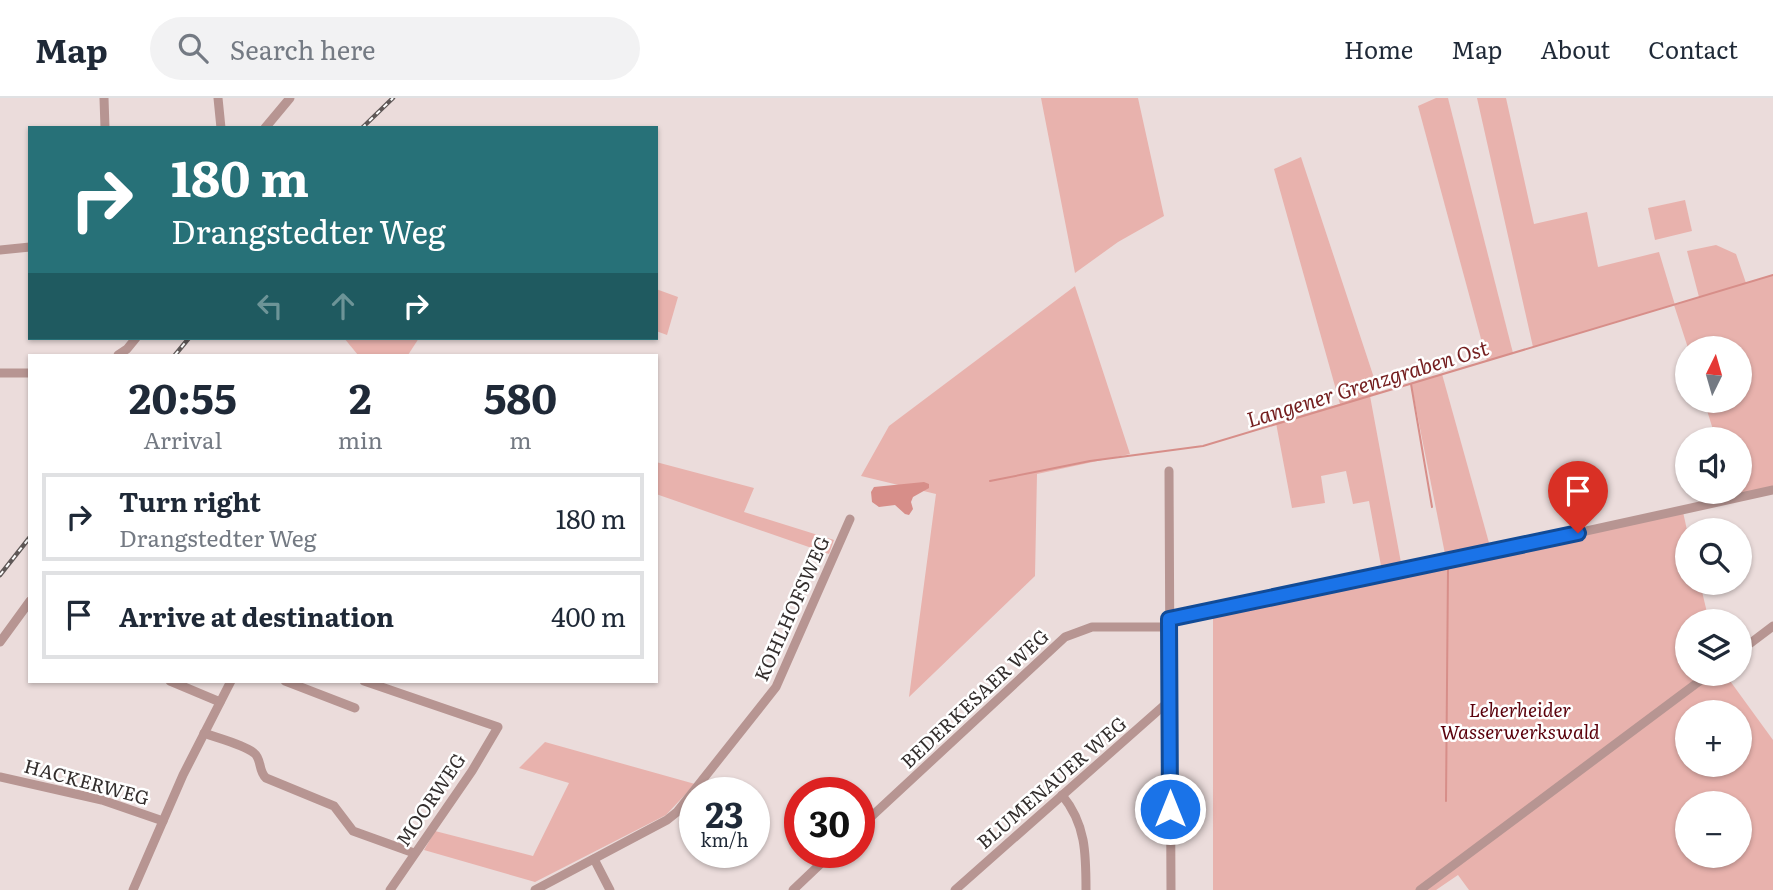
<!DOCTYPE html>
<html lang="en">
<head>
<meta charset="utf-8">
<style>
  :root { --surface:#fff; --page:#f2f2f3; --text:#1f2937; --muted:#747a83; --line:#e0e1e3 }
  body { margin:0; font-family:Literata,serif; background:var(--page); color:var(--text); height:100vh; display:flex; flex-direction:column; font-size:26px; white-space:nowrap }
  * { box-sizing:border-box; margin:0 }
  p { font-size:23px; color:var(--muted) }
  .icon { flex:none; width:38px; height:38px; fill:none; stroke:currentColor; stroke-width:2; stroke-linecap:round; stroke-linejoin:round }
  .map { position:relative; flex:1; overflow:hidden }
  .details { position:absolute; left:28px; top:256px; width:630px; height:329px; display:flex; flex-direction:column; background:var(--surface); border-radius:0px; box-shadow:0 2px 5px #0004 }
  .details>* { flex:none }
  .hud { position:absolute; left:28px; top:28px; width:630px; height:214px; border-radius:0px; box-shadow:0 2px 5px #0004; background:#277178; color:#fff; overflow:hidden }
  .needle { width:46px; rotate:5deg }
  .controls { position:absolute; left:1675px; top:238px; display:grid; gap:14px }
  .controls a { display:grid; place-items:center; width:77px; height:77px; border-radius:50%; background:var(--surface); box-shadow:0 2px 5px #0004; font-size:35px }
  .speed { position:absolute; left:679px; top:679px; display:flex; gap:14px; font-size:35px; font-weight:700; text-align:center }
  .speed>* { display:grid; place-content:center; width:91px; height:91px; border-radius:50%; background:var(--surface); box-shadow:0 2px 5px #0004; line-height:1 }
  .speed small { font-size:18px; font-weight:400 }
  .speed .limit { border:10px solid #d22; background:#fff; color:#111 }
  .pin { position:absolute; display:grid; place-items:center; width:60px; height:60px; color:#fff; margin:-72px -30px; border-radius:50% 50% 50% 0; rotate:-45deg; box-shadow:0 0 7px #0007 }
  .pin .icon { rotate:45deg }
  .me { position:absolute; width:77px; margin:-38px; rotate:0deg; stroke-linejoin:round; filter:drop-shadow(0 0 5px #0008) }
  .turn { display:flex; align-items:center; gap:24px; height:147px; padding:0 28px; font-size:32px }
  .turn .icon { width:91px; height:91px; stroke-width:2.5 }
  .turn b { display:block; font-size:49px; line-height:60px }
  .lanes { display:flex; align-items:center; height:66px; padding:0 28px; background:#0003; justify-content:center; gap:35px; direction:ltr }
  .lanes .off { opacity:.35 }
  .eta { display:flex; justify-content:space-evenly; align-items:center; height:119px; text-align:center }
  .eta b { font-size:42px; font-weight:700; line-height:49px }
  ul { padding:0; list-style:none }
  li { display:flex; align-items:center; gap:21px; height:88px; margin:0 14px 10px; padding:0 14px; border:4px solid var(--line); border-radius:0px }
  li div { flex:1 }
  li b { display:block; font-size:26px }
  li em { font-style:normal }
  header { display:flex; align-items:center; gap:42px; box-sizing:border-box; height:98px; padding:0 35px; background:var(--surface); border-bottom:2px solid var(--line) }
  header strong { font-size:33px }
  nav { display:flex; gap:38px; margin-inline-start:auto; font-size:24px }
  .search { width:490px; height:63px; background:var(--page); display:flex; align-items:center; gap:18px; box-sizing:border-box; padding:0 24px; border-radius:38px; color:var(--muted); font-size:26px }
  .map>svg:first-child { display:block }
</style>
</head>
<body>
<header>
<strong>Map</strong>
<div class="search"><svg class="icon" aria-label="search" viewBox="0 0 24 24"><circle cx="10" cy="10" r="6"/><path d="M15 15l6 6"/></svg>Search here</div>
<nav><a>Home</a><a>Map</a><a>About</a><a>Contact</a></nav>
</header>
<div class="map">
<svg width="1773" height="792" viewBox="0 0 1773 792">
  <rect width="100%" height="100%" fill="#ebdcdb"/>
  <g fill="#e8b2ad" fill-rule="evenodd">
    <polygon points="1041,0 1138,0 1164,118 1118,144 1075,175"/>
    <polygon points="1436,0 1448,0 1513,255 1487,263 1418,8"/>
    <polygon points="1477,0 1506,0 1534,126 1587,114 1598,169 1659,154 1675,207 1699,199 1687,153 1716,147 1736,156 1746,185 1773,177 1773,389 1733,398 1732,394 1740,394 1740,341 1716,341 1704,303 1740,303 1740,250 1688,250 1674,207 1533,249"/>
    <polygon points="1301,59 1379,295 1370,298 1402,470 1382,473 1369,403 1353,406 1346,373 1321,378 1325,405 1292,410 1276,325 1340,306 1274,71"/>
    <polygon points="1685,102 1692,133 1655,142 1648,110"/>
    <polygon points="1075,188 1130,356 1037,376 1035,478 909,599 936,396 861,378 889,328"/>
    <polygon points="656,191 678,199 667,237 656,233"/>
    <polygon points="344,240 419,240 408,257 358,257"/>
    <polygon points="1442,276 1491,452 1446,461 1411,285"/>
    <polygon points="656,364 754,390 744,414 834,442 829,456 656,396"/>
    <path d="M1683,414L1687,432V485H1700L1709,523H1687V576H1725L1773,642V792H1469L1458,777L1436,792H1213V520ZM1687,614H1740V667H1687ZM1687,705H1740V758H1687Z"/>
    <polygon points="545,644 695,686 666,717 535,784 424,752 435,733 533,758 569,685 519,670"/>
  </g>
  <polygon fill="#d78e89" points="924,384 929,386 929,390 913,399 911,404 913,411 909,417 905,416 895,407 879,409 872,404 871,394 874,389"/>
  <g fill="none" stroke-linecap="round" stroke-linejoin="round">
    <g stroke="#d78e89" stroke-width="2">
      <polyline points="1411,286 1432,409"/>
      <polyline points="990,383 1090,363 1203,348 1773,177"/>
      <polyline points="1446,703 1448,470"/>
    </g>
    <g stroke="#b79592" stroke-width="9">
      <polyline points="104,0 105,30"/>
      <polyline points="218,0 221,30"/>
      <polyline points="265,30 290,0"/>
      <polyline points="0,152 30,149"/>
      <polyline points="118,257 127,251 136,240"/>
      <polyline points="0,275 30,275"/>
      <polyline points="1169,373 1171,792"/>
      <polyline points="1169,521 1445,464 1773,392"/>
      <polyline points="0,544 30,503"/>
      <polyline points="1740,553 1773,528"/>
      <polyline points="170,583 220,604"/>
      <polyline points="285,583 355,610"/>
      <polyline points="364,583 498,629 472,673 390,792"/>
      <path d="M204,635C217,640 243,646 254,655C262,661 258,673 266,680L334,708L353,733L414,755"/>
      <polyline points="0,679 102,702 163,723"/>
      <path d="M1062,697C1086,726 1086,756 1086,792"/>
      <polyline points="859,730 1065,539 1092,529 1169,529"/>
      <polyline points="594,761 610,792"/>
      <polyline points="133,792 183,677 231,583"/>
      <polyline points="535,792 667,722 677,714 776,589 850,421"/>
      <polyline points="793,792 833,754"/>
      <polyline points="955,792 1169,603"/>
      <polyline points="1420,792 1709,576"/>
    </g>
    <g stroke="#5f5857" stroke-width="4.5">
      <g id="rail">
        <polyline points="362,30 393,0"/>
        <polyline points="175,257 189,240"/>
        <polyline points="0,477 30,439"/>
      </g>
    </g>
    <use href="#rail" stroke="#fff" stroke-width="2" stroke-dasharray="5" stroke-linecap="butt"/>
  </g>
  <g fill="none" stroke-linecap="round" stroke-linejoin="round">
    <g stroke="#114b97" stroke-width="18">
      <polyline id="route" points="1170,711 1169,521 1578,435"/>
    </g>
    <use href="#route" stroke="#1a73e8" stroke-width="12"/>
  </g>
  <g text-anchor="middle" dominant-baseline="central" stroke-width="5" stroke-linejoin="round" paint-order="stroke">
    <g font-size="19" fill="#332e2d" stroke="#fff">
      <text transform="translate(791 510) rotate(-66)">KOHLHOFSWEG</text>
      <text transform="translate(974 600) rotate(-43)">BEDERKESAER WEG</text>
      <text transform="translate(87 683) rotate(15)">HACKERWEG</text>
      <text transform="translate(1051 684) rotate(-41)">BLUMENAUER WEG</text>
      <text transform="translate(430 701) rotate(-56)">MOORWEG</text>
    </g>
    <g font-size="19" font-style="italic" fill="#5b010b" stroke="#fff">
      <text x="1520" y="611">Leherheider<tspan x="1520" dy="22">Wasserwerkswald</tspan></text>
    </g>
    <g font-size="21" font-style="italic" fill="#741e1f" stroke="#fff">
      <text transform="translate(1367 284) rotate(-17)">Langener Grenzgraben Ost</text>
    </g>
  </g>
</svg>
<div class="controls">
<a><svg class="needle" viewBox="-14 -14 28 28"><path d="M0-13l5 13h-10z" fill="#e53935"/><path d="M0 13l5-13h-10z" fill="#747a83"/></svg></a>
<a><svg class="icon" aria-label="sound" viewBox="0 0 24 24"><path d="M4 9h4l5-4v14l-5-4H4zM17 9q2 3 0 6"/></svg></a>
<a><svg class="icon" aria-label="search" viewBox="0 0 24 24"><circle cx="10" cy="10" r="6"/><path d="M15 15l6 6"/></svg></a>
<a><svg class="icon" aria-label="layers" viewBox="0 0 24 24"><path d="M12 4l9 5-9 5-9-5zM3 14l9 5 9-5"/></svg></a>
<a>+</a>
<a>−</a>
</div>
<div class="speed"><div>23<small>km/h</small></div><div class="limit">30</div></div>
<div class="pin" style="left:1578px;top:435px;background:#d93025"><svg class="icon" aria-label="arrive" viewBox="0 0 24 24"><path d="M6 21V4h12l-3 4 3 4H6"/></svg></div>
<svg class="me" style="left:1170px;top:711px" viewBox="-20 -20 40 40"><circle r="17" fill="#1a73e8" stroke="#fff" stroke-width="3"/><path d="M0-11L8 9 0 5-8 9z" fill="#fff"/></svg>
<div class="hud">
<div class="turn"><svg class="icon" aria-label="right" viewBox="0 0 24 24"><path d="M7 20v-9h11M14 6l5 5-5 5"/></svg><div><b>180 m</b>Drangstedter Weg</div></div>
<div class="lanes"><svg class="icon off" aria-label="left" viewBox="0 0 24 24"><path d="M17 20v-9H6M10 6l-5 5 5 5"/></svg><svg class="icon off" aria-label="ahead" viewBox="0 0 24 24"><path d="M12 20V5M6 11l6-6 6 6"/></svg><svg class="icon" aria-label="right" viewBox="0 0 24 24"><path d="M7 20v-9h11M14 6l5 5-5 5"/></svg></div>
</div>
<section class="details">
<div class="eta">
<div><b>20:55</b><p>Arrival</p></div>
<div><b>2</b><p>min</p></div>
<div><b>580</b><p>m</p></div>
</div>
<ul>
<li><svg class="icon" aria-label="right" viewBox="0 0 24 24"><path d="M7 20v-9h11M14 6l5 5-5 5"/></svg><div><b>Turn right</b><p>Drangstedter Weg</p></div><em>180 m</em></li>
<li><svg class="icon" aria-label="arrive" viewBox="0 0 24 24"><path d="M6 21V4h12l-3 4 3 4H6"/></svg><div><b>Arrive at destination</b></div><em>400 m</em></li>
</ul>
</section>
</div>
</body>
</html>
